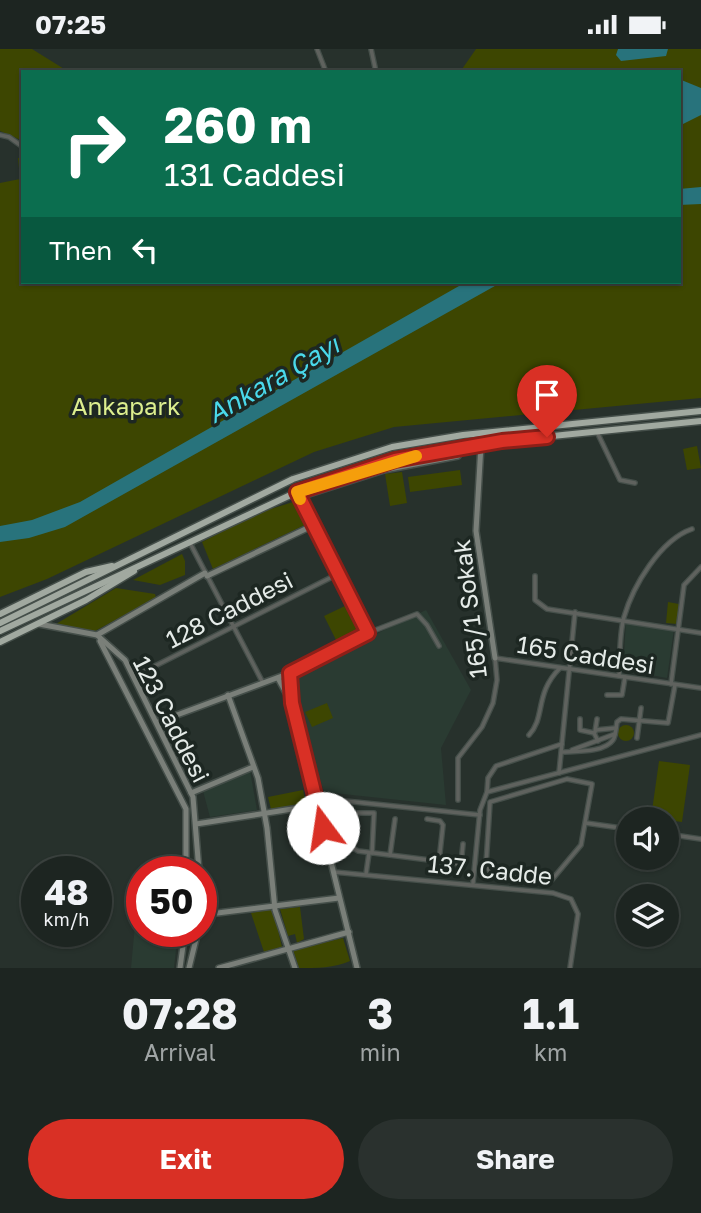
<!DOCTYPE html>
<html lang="en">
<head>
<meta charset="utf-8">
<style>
  :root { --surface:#1d2521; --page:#2a312e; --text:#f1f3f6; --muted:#a0a5a5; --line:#3b423f; --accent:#d93025 }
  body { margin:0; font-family:"Golos Text",sans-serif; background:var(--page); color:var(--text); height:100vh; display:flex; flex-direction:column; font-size:26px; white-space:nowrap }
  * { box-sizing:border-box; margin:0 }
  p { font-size:23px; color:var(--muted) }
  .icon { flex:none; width:38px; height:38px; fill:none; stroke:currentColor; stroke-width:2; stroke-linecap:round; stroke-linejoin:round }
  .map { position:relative; height:919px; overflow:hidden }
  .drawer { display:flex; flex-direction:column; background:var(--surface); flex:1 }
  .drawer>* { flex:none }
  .guide { position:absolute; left:21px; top:21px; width:660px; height:214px; border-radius:0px; box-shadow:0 2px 5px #0004,0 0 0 2px var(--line); background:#0b6e4f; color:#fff; overflow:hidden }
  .tools { position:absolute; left:616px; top:758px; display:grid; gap:14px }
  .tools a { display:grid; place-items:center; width:63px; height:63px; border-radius:50%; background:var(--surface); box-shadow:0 2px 5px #0004,0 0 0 2px var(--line); font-size:35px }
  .speed { position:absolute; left:21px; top:807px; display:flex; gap:14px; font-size:35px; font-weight:700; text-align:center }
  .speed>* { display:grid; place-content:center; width:91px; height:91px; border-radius:50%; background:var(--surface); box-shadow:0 2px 5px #0004,0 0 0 2px var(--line); line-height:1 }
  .speed small { font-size:18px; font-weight:400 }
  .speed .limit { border:10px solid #d22; background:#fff; color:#111 }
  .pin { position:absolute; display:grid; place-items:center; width:60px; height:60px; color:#fff; margin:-72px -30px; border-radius:50% 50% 50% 0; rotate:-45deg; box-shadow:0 0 7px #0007 }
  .pin .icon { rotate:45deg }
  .me { position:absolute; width:77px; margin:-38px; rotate:346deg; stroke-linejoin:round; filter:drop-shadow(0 0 5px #0008) }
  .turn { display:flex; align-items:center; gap:24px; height:147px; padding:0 28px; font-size:32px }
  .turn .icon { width:91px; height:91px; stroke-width:2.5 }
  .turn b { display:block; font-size:49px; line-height:60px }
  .then { display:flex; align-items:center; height:66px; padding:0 28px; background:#0003; gap:14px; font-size:26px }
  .eta { display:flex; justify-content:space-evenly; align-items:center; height:119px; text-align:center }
  .eta b { font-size:42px; font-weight:700; line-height:49px }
  .button { display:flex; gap:14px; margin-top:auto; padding:14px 28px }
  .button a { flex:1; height:80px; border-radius:42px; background:var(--accent); color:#fff; font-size:28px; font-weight:700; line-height:80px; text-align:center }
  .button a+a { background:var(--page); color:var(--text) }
  .status { display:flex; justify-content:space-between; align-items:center; height:49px; padding:0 35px; background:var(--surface); direction:ltr }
  .status svg { height:19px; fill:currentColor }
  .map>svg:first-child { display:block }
</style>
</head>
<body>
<div class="status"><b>07:25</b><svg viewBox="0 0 49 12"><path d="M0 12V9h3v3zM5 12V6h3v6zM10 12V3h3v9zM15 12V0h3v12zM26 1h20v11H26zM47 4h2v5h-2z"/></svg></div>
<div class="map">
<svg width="701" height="919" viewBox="0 0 701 919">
  <rect width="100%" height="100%" fill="#27312c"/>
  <g fill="#2a3b32">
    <polygon points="426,561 471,641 441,699 446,756 324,743 295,653 293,625"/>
    <polygon points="626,572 674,580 667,629 623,621"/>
    <polygon points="250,722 257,761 210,768 203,742"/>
    <polygon points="142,853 142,882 178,882 174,919 131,919 137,854"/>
  </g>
  <g fill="#3d4601">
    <polygon points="0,0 32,0 69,23 23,23 23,92 0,82"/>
    <polygon points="476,0 701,0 701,349 394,378 314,403 47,530 0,548 0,134 20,130 18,109 23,109 23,233 679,233 679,23 460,23"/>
    <polygon points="697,397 701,419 687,421 683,400"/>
    <polygon points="460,421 462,436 410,443 408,428"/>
    <polygon points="402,423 407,454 390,457 385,425"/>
    <polygon points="293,453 298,454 307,475 213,520 202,493 261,463"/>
    <polygon points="182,505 185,512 185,526 160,536 133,531"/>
    <polygon points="116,539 155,545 156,549 95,582 56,575"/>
    <polygon points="668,553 679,555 677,575 666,574"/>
    <polygon points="347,556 359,582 337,593 324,567"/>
    <polygon points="327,654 333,669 312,678 305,663"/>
    <circle cx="626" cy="684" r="8"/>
    <polygon points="659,712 690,716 682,773 651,769"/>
    <polygon points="303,741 306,756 272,764 268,748"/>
    <polygon points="300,858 304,890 297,894 295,885 288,887 280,860"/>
    <polygon points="273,860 282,898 264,903 251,864"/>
    <path d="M343,889L350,912C335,919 316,919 299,919L293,901Z"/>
  </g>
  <g fill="#28737c">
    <polygon points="618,0 668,0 666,7 621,12 616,6"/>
    <polygon points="679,30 701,39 701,66 679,77"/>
    <polygon points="701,138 701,155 679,156 679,140"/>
    <polygon points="466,233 502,233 65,478 29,489 0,493 0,477 32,471 80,453"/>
  </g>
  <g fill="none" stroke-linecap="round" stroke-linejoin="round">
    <g stroke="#454f4a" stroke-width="6">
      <g id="street">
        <polyline points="317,0 326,23"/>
        <polyline points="371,0 376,23"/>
        <polyline points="0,86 9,88 23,98"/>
        <polyline points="597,383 620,431 635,434"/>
        <polyline points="190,494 263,634"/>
        <polyline points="535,527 535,551 547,560 701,584"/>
        <polyline points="368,584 417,565 427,576 439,597"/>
        <polyline points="135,627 338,525"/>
        <path d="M619,627C620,609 619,586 624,568C633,537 660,491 692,480"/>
        <polyline points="671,635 684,536 701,518"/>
        <polyline points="607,646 622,646 625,628"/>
        <polyline points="580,670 580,681 594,684 598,692"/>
        <polyline points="596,681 616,679"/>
        <polyline points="595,683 597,670"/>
        <path d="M529,686C546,668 534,645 560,619"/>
        <polyline points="637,689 641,659"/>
        <polyline points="572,701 615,685"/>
        <path d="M562,703C575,702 604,704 613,691C616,687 616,678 617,673L621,670L668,674L675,636"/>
        <polyline points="559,724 575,563"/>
        <polygon points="567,730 592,735 581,796 550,833 492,826 486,816 490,753"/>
        <polyline points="487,743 488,729 496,717 562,695"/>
        <polyline points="316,749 480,766"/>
        <polyline points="458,751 458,709 482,678 493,654 497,631 495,609 701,639"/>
        <polyline points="333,759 333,787 358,802 461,815 463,795"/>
        <polyline points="427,770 440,772 443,776 439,812"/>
        <polyline points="586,774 628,780"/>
        <polyline points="667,785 701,790"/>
        <polyline points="352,800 357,764 374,764 372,804"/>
        <polyline points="390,806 395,770"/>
        <polyline points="334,823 553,844 571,850 578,865 570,919"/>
        <polyline points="366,825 369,804"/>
        <polyline points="473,834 480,761 487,743 701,686"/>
      </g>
    </g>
    <g stroke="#454f4a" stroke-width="8">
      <g id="secondary">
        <polyline points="481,396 476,482 495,609"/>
        <polyline points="297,443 309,445 384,421 458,407 463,399"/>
        <polyline points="207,527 314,476"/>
        <polyline points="39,575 97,586 125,611 193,748 199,822"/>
        <polyline points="97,586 205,524"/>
        <polyline points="100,592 186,760 186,822"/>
        <polyline points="290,624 292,654 357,919"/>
        <polyline points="278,629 290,651"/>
        <polyline points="228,646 258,729 267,779 275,861 295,919"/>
        <polyline points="158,673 290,624 368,584 297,443"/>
        <polyline points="191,744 253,718"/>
        <polyline points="196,775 318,756"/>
        <polyline points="201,866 339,849"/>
        <polyline points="180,919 185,882"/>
        <polyline points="189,919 198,882"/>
        <polyline points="219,919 349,883"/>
      </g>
    </g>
    <g stroke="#454f4a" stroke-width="9">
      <g id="highway">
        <polyline points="0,565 86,523 112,517"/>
        <polyline points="0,574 293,430 392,398 463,386 701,362"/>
        <polyline points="0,582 297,443 395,411 502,392 701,372"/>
        <polyline points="0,593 86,551 134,522"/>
      </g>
    </g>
    <use href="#street" stroke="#5f625e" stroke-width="3.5"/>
    <use href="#secondary" stroke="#7a7f79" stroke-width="5"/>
    <use href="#highway" stroke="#a1a9a0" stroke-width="6"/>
  </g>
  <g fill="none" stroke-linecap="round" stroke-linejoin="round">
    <g stroke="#8d1f18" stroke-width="18">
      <polyline id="route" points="323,779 292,654 290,624 368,584 297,443 395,411 502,392 547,388"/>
    </g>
    <use href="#route" stroke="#d93025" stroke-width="12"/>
    <polyline stroke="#f59e0b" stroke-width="12" points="300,450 297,443 416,407"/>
  </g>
  <g text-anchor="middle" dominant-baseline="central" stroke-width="7" stroke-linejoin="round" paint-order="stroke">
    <g font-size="24" fill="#dcee8e" stroke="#1d2722">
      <text x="126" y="356">Ankapark</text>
    </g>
    <g font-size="24" fill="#e5ebe8" stroke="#1d2722">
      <text transform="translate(229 560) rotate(-27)">128 Caddesi</text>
      <text transform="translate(469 560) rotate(-97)">165/1 Sokak</text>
      <text transform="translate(586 605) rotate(9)">165 Caddesi</text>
      <text transform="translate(172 670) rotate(63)">123 Caddesi</text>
      <text transform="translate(490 820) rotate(6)">137. Cadde</text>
    </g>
    <g font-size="26" font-style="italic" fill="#4ad9eb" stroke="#1d2722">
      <text transform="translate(273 330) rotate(-30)">Ankara Çayı</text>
    </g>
  </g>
</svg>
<div class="tools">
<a><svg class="icon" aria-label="sound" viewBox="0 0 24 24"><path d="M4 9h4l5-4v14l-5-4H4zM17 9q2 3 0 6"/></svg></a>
<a><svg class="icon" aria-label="layers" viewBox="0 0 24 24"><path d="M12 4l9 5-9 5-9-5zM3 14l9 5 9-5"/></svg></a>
</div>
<div class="speed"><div>48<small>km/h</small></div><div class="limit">50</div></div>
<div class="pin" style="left:547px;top:388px;background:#d93025"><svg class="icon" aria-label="arrive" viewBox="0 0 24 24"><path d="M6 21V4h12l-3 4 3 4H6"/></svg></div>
<svg class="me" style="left:323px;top:779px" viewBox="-20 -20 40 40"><circle r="19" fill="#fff"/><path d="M0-13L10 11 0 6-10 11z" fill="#d93025"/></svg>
<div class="guide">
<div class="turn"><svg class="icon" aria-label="right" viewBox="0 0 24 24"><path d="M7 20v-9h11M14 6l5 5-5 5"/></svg><div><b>260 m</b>131 Caddesi</div></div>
<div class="then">Then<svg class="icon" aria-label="left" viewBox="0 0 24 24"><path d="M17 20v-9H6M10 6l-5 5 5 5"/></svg></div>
</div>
</div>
<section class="drawer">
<div class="eta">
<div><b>07:28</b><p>Arrival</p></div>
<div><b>3</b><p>min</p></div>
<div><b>1.1</b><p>km</p></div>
</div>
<div class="button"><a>Exit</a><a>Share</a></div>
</section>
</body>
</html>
